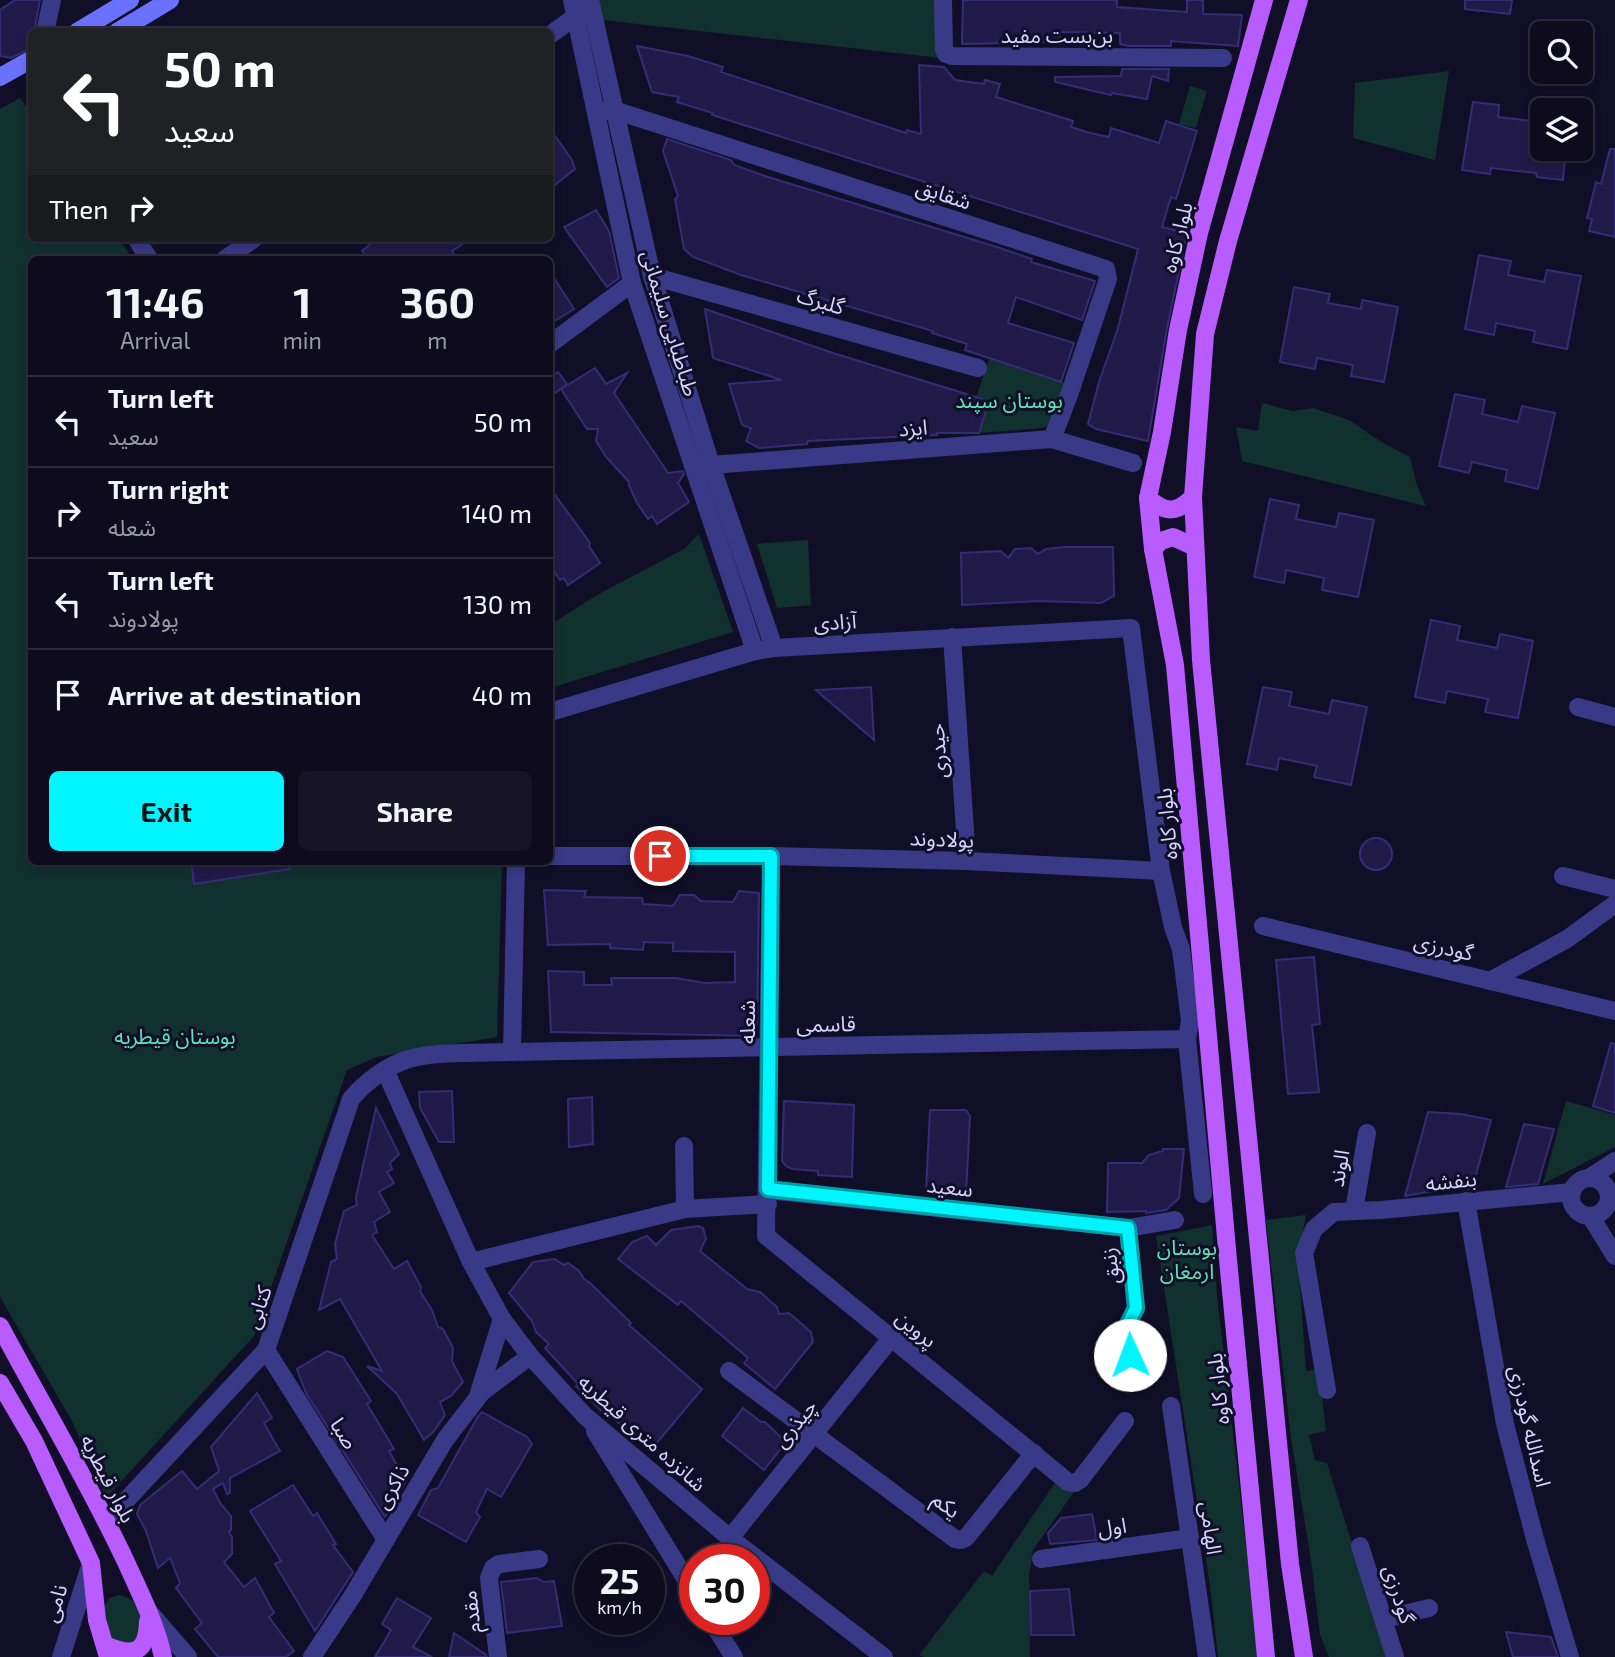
<!DOCTYPE html>
<html lang="en">
<head>
<meta charset="utf-8">
<style>
  :root { --surface:#0d0b1d; --page:#161426; --text:#f1f3f6; --muted:#9a9ba4; --line:#2d2b3b; --accent:#00f5ff }
  body { margin:0; font-family:"Exo 2","Noto Sans Arabic",sans-serif; background:var(--page); color:var(--text); height:100vh; display:flex; flex-direction:column; font-size:26px; white-space:nowrap }
  * { box-sizing:border-box; margin:0 }
  p { font-size:23px; color:var(--muted) }
  .icon { flex:none; width:38px; height:38px; fill:none; stroke:currentColor; stroke-width:2; stroke-linecap:round; stroke-linejoin:round }
  .map { position:relative; flex:1; overflow:hidden }
  .details { position:absolute; left:28px; top:256px; width:525px; height:609px; display:flex; flex-direction:column; background:var(--surface); border-radius:10px; box-shadow:0 4px 10px #0003,0 0 0 2px var(--line) }
  .details>* { flex:none }
  .top-card { position:absolute; left:28px; top:28px; width:525px; height:214px; border-radius:10px; box-shadow:0 4px 10px #0003,0 0 0 2px var(--line); background:#202124; color:#fff; overflow:hidden }
  .controls { position:absolute; left:1530px; top:21px; display:grid; gap:14px }
  .controls a { display:grid; place-items:center; width:63px; height:63px; border-radius:10px; background:var(--surface); box-shadow:0 4px 10px #0003,0 0 0 2px var(--line); font-size:35px }
  .speed { position:absolute; left:574px; top:1544px; display:flex; gap:14px; font-size:35px; font-weight:700; text-align:center }
  .speed>* { display:grid; place-content:center; width:91px; height:91px; border-radius:50%; background:var(--surface); box-shadow:0 4px 10px #0003,0 0 0 2px var(--line); line-height:1 }
  .speed small { font-size:18px; font-weight:400 }
  .speed .limit { border:10px solid #d22; background:#fff; color:#111 }
  .pin { position:absolute; display:grid; place-items:center; width:60px; height:60px; color:#fff; margin:-30px; border:4px solid #fff; border-radius:50%; box-shadow:0 2px 7px #0007 }
  .me { position:absolute; width:77px; margin:-38px; rotate:358deg; stroke-linejoin:round; filter:drop-shadow(0 0 5px #0008) }
  .turn { display:flex; align-items:center; gap:24px; height:147px; padding:0 21px; font-size:32px }
  .turn .icon { width:91px; height:91px; stroke-width:2.5 }
  .turn b { display:block; font-size:49px; line-height:60px }
  .then { display:flex; align-items:center; height:66px; padding:0 21px; background:#0003; gap:14px; font-size:26px }
  .eta { display:flex; justify-content:space-evenly; align-items:center; height:119px; text-align:center }
  .eta b { font-size:42px; font-weight:700; line-height:49px }
  .button { display:flex; gap:14px; margin-top:auto; padding:14px 21px }
  .button a { flex:1; height:80px; border-radius:10px; background:var(--accent); color:#111; font-size:28px; font-weight:700; line-height:80px; text-align:center }
  .button a+a { background:var(--page); color:var(--text) }
  ul { padding:0; list-style:none }
  li { display:flex; align-items:center; gap:21px; height:91px; padding:0 21px; border-top:2px solid var(--line) }
  li div { flex:1 }
  li b { display:block; font-size:26px }
  li em { font-style:normal }
  .map>svg:first-child { display:block }
</style>
</head>
<body>
<div class="map">
<svg width="1615" height="1657" viewBox="0 0 1615 1657">
  <rect width="100%" height="100%" fill="#110f27"/>
  <g fill="#11312e">
    <polygon points="599,0 938,0 940,58 602,20"/>
    <polygon points="1449,71 1435,160 1353,138 1355,83"/>
    <polygon points="1190,86 1207,91 1196,128 1179,124"/>
    <polygon points="20,98 31,114 32,238 118,238 133,259 32,259 32,861 502,861 497,1037 376,1057 347,1070 254,1336 106,1498 72,1421 0,1297 0,109"/>
    <polygon points="989,359 1065,383 1053,423 1043,428 964,434"/>
    <polygon points="1262,403 1293,411 1313,408 1349,420 1383,443 1410,457 1417,486 1426,506 1242,461 1236,427 1258,431"/>
    <polygon points="699,534 733,632 550,688 550,625 597,595 684,549"/>
    <polygon points="808,540 811,605 777,608 757,544"/>
    <polygon points="1566,1101 1615,1115 1615,1147 1543,1184"/>
    <polygon points="1306,1215 1298,1258 1306,1371 1319,1369 1326,1431 1309,1435 1315,1460 1327,1463 1387,1657 1329,1657 1320,1635 1311,1560 1291,1438 1266,1220"/>
    <polygon points="1212,1225 1217,1296 1259,1657 1218,1657 1210,1585 1156,1236"/>
    <polygon points="1059,1477 1076,1489 1033,1550 1029,1576 1030,1657 924,1657 919,1655 984,1571 992,1576"/>
    <path d="M119,1595C136,1599 139,1606 145,1622L135,1648L109,1640L104,1608L109,1598Z"/>
  </g>
  <g fill="#211a48" stroke="#362b75" stroke-width="2">
    <polygon points="15,0 40,0 34,32 32,32 32,48 11,58 0,56 0,10"/>
    <polygon points="963,0 1117,0 1117,7 1187,12 1187,0 1203,0 1203,14 1242,15 1238,46 1171,41 1171,46 1128,46 1120,44 1120,33 1060,32 1060,42 962,44"/>
    <polygon points="1465,0 1512,0 1510,14 1465,9"/>
    <polygon points="637,46 688,56 723,67 721,72 906,133 907,130 921,134 919,65 944,67 955,80 984,84 985,80 1000,84 996,97 1073,121 1071,127 1090,133 1109,137 1111,128 1159,143 1166,121 1197,131 1176,199 1171,197 1162,227 1187,233 1167,328 1148,441 1096,429 1088,424 1099,382 1118,328 1138,249 712,115 713,113 677,102 679,97 652,92"/>
    <polygon points="1122,69 1169,69 1168,81 1152,76 1147,99 1112,93 1111,95 1055,82 1055,77 1121,76"/>
    <polygon points="1473,102 1499,105 1498,117 1542,122 1542,149 1566,149 1563,180 1537,177 1536,173 1491,168 1490,174 1462,170"/>
    <polygon points="550,129 572,160 575,169 550,189"/>
    <polygon points="667,139 731,160 734,165 768,177 997,247 1032,259 1031,262 1095,281 1082,320 1016,297 1008,323 1074,343 1061,382 965,350 967,344 932,333 933,331 741,275 693,257 684,249 675,199 678,196 663,151"/>
    <polygon points="1610,149 1615,149 1615,237 1589,231 1592,219 1587,218 1596,182 1601,184"/>
    <polygon points="596,210 609,231 619,278 607,287 564,227"/>
    <polygon points="377,238 472,238 452,251 457,259 368,259 362,251"/>
    <polygon points="1479,255 1511,261 1508,275 1544,282 1547,270 1581,276 1567,349 1533,342 1535,331 1496,323 1494,335 1465,329"/>
    <polygon points="550,272 574,309 550,324"/>
    <polygon points="1294,287 1330,294 1328,303 1361,309 1362,300 1398,307 1384,382 1351,376 1353,365 1317,358 1315,369 1280,362"/>
    <polygon points="705,309 836,354 989,401 979,433 937,433 937,435 808,441 807,444 759,448 746,441 751,428 742,425 729,384 782,380 713,358"/>
    <polygon points="595,368 606,384 627,373 614,393 668,473 683,471 684,474 678,483 689,502 657,524 652,516 648,519 637,503 629,485 629,482 606,457 596,441 598,429 587,429 561,389"/>
    <polygon points="558,372 567,384 550,397 550,377"/>
    <polygon points="1455,394 1485,400 1482,414 1518,422 1522,406 1555,413 1538,489 1505,481 1507,470 1472,462 1469,473 1439,466"/>
    <polygon points="550,488 590,543 589,546 600,563 568,585 564,578 560,580 550,565"/>
    <polygon points="1270,499 1299,505 1296,519 1336,527 1339,513 1374,520 1358,597 1322,590 1324,578 1286,570 1284,583 1254,577"/>
    <polygon points="1064,547 1113,547 1114,596 1101,603 1039,601 962,605 961,553 1001,551 1008,558 1015,549 1031,548 1038,554 1046,549"/>
    <polygon points="1431,620 1460,626 1457,640 1497,648 1500,634 1533,641 1518,718 1485,712 1488,699 1447,691 1445,703 1415,697"/>
    <polygon points="871,687 874,740 816,690"/>
    <polygon points="1263,687 1292,692 1289,706 1329,714 1332,700 1367,707 1351,785 1314,777 1317,766 1279,758 1277,770 1247,764"/>
    <circle cx="1376" cy="854" r="16"/>
    <polygon points="191,861 290,861 290,869 194,884"/>
    <polygon points="544,890 586,891 584,897 642,898 643,904 673,906 680,895 694,895 701,901 733,902 739,891 759,893 757,1036 551,1032 548,971 584,972 584,985 612,985 611,978 676,978 705,983 735,982 735,952 673,951 673,943 644,942 643,950 610,948 610,944 548,945"/>
    <polygon points="1314,957 1320,1024 1312,1025 1319,1092 1288,1094 1276,960"/>
    <polygon points="1611,1043 1615,1044 1615,1113 1593,1106"/>
    <polygon points="452,1091 454,1142 439,1142 420,1108 419,1092"/>
    <polygon points="592,1097 593,1144 569,1147 568,1099"/>
    <polygon points="784,1101 854,1105 852,1177 818,1175 818,1171 792,1169 786,1166 782,1161"/>
    <polygon points="376,1108 399,1154 390,1163 392,1169 387,1172 394,1183 379,1192 390,1212 374,1222 377,1232 372,1235 394,1269 407,1261 421,1287 420,1291 432,1310 438,1327 443,1329 453,1348 452,1361 463,1382 451,1396 440,1402 445,1415 434,1431 424,1440 397,1394 367,1366 382,1371 340,1299 319,1310 331,1262 337,1259 335,1244 344,1211 357,1205 356,1197"/>
    <polygon points="930,1110 966,1110 970,1116 966,1195 926,1190"/>
    <polygon points="1428,1112 1461,1114 1491,1120 1472,1189 1438,1190 1405,1196"/>
    <polygon points="1524,1124 1554,1129 1538,1184 1506,1187"/>
    <polygon points="1163,1149 1184,1149 1179,1198 1166,1210 1146,1213 1146,1211 1107,1212 1108,1163 1142,1163 1149,1155 1163,1151"/>
    <polygon points="698,1226 703,1228 706,1239 700,1251 747,1289 760,1292 777,1307 779,1314 789,1313 811,1332 813,1342 775,1389 744,1363 748,1358 681,1301 678,1305 618,1259 632,1242 647,1236 656,1245 671,1230"/>
    <polygon points="555,1259 564,1265 568,1263 579,1271 584,1279 590,1283 631,1323 629,1325 702,1389 650,1451 611,1416 609,1418 576,1386 578,1384 545,1348 549,1344 536,1332 532,1321 509,1293 533,1262"/>
    <polygon points="327,1351 343,1357 371,1401 367,1404 394,1449 389,1451 406,1481 385,1517 306,1393 297,1369"/>
    <polygon points="257,1393 272,1418 264,1423 280,1451 230,1478 230,1493 227,1494 223,1483 213,1489 220,1503 231,1516 231,1530 229,1532 232,1537 232,1554 224,1562 244,1587 255,1578 274,1613 269,1617 294,1651 286,1657 218,1657 195,1629 202,1623 176,1588 180,1583 170,1558 158,1568 146,1531 137,1514 140,1505 182,1471 197,1489 219,1471 211,1447"/>
    <polygon points="743,1408 761,1422 765,1422 786,1442 764,1470 722,1436"/>
    <polygon points="482,1412 527,1437 532,1444 501,1497 487,1489 476,1512 480,1517 466,1542 418,1515 431,1490 438,1488 477,1418"/>
    <polygon points="293,1485 313,1516 317,1513 336,1544 333,1545 353,1572 315,1631 275,1564 281,1561 250,1511"/>
    <polygon points="1092,1514 1097,1540 1050,1544 1048,1533 1061,1518"/>
    <polygon points="537,1578 544,1582 554,1581 562,1626 507,1633 501,1582"/>
    <polygon points="1069,1589 1074,1635 1031,1635 1030,1591"/>
    <polygon points="397,1598 431,1618 413,1647 432,1657 375,1657 391,1630 382,1624"/>
    <polygon points="1506,1632 1551,1637 1558,1657 1513,1657"/>
    <polygon points="454,1633 486,1655 487,1657 449,1657"/>
  </g>
  <g fill="none" stroke-linecap="round" stroke-linejoin="round">
    <g stroke="#383a87" stroke-width="18">
      <polyline points="572,0 632,283 755,651"/>
      <polyline points="590,0 652,276 711,465 774,648"/>
      <polyline points="943,0 944,49 946,54 952,56 1223,58"/>
      <polyline points="45,32 52,0"/>
      <polyline points="550,35 576,16 585,14"/>
      <polyline points="596,113 614,110 1106,269 1108,279 1069,395 1052,439"/>
      <polyline points="136,238 149,259"/>
      <polyline points="225,259 255,238"/>
      <polyline points="652,276 978,368"/>
      <polyline points="550,344 632,283"/>
      <polyline points="700,468 711,465 1052,439 1133,463"/>
      <polyline points="952,637 967,861"/>
      <polyline points="1578,707 1615,717"/>
      <polyline points="550,712 755,651 774,648 1131,628 1161,871 1173,927 1181,949 1190,1021 1187,1039 1203,1194"/>
      <polyline points="550,856 771,856 967,861 1161,871"/>
      <polyline points="771,856 766,1236 1068,1482 1075,1483 1080,1480 1125,1421"/>
      <polyline points="1563,876 1615,889"/>
      <polyline points="1263,926 1615,1011"/>
      <polyline points="1490,981 1567,939 1615,904"/>
      <polyline points="512,1052 516,861"/>
      <polyline points="385,1070 471,1262 502,1319 530,1356 585,1416 730,1538 884,1657"/>
      <polyline points="684,1146 685,1209"/>
      <circle cx="1590" cy="1197" r="19"/>
      <polyline points="1589,1178 1615,1161"/>
      <polyline points="768,1190 1128,1228 1175,1220"/>
      <polyline points="1466,1201 1505,1424 1535,1539 1570,1657"/>
      <polyline points="1354,1211 1367,1133"/>
      <polyline points="1591,1217 1615,1256"/>
      <polyline points="1128,1228 1136,1308 1127,1326 1132,1382"/>
      <polyline points="471,1262 685,1209 768,1204"/>
      <polyline points="266,1350 386,1540"/>
      <polyline points="729,1371 955,1539 961,1540 966,1538 1034,1453"/>
      <polyline points="1327,1390 1304,1253 1314,1229 1334,1212 1381,1210 1572,1192"/>
      <polyline points="478,1396 502,1319"/>
      <polyline points="1171,1406 1207,1657"/>
      <polyline points="595,1431 695,1594"/>
      <path d="M107,1521L266,1350L351,1099C365,1082 388,1065 409,1059C434,1051 484,1053 512,1052L1187,1039"/>
      <polyline points="730,1538 892,1337"/>
      <polyline points="1360,1546 1395,1657"/>
      <polyline points="1041,1559 1190,1538"/>
      <polyline points="149,1612 188,1657"/>
      <polyline points="710,1619 734,1657"/>
      <polyline points="1384,1619 1429,1608"/>
      <polyline points="61,1657 91,1563"/>
      <polyline points="312,1657 353,1595 445,1440 482,1392 530,1356"/>
      <polyline points="498,1657 489,1578 493,1568 499,1564 539,1559"/>
    </g>
    <g stroke="#6b71ff" stroke-width="18">
      <polyline points="77,32 130,0"/>
      <polyline points="117,32 170,0"/>
      <polyline points="0,77 32,59"/>
    </g>
    <g stroke="#b85bff" stroke-width="18">
      <polyline points="1264,0 1199,233 1178,330 1162,432 1148,498 1153,549 1175,665 1227,1249 1266,1657"/>
      <polyline points="1299,0 1228,241 1205,334 1193,497 1201,660 1290,1564 1304,1657"/>
      <path d="M1148,498C1165,513 1176,514 1193,497"/>
      <polyline points="1153,549 1161,541 1173,537 1195,547"/>
      <path d="M0,1326C42,1405 88,1481 126,1562C140,1593 156,1624 163,1657"/>
      <polyline points="0,1383 34,1441 91,1563 97,1620 108,1657"/>
      <path d="M105,1645C133,1657 147,1654 148,1621"/>
    </g>
  </g>
  <g fill="none" stroke-linecap="round" stroke-linejoin="round">
    <g stroke="#009fa6" stroke-width="18">
      <polyline id="route" points="660,856 771,856 768,1189 1128,1228 1136,1308 1127,1326 1130,1355"/>
    </g>
    <use href="#route" stroke="#00f5ff" stroke-width="12"/>
  </g>
  <g text-anchor="middle" dominant-baseline="central" stroke-width="6" stroke-linejoin="round" paint-order="stroke">
    <g font-size="21" fill="#d7d4ff" stroke="#110f27">
      <text x="1057" y="34">بن‌بست مفید</text>
      <text transform="translate(944 193) rotate(18)">شقایق</text>
      <text transform="translate(1176 237) rotate(-76)">بلوار کاوه</text>
      <text transform="translate(821 300) rotate(16)">گلبرگ</text>
      <text transform="translate(671 323) rotate(73)">طباطبایی سلیمانی</text>
      <text transform="translate(913 427) rotate(-4)">ایزد</text>
      <text transform="translate(835 621) rotate(-3)">آزادی</text>
      <text transform="translate(937 751) rotate(-94)">حیدری</text>
      <text transform="translate(1166 824) rotate(-95)">بلوار کاوه</text>
      <text transform="translate(942 838) rotate(2)">پولادوند</text>
      <text transform="translate(1444 946) rotate(13)">گودرزی</text>
      <text transform="translate(746 1022) rotate(-90)">شعله</text>
      <text transform="translate(826 1023) rotate(-1)">قاسمی</text>
      <text transform="translate(1338 1168) rotate(-80)">الوند</text>
      <text transform="translate(1451 1180) rotate(-6)">بنفشه</text>
      <text transform="translate(950 1186) rotate(6)">سعید</text>
      <text transform="translate(1109 1266) rotate(-96)">زنبق</text>
      <text transform="translate(257 1307) rotate(-71)">کتابی</text>
      <text transform="translate(917 1328) rotate(39)">پروین</text>
      <text transform="translate(1217 1389) rotate(-96)">بلوار کاوه</text>
      <text transform="translate(794 1423) rotate(-51)">چیذری</text>
      <text transform="translate(1531 1426) rotate(77)">اسدالله گودرزی</text>
      <text transform="translate(643 1432) rotate(42)">شانزده متری قیطریه</text>
      <text transform="translate(345 1433) rotate(58)">صبا</text>
      <text transform="translate(109 1478) rotate(63)">بلوار قیطریه</text>
      <text transform="translate(391 1486) rotate(-60)">ذاکری</text>
      <text transform="translate(947 1504) rotate(37)">یکم</text>
      <text transform="translate(1112 1526) rotate(-8)">اول</text>
      <text transform="translate(1212 1528) rotate(82)">الهامی</text>
      <text transform="translate(1400 1594) rotate(72)">گودرزی</text>
      <text transform="translate(54 1603) rotate(-73)">نامی</text>
      <text transform="translate(470 1612) rotate(-96)">مقدم</text>
    </g>
    <g font-size="21" fill="#5ce3b9" stroke="#110f27">
      <text x="1009" y="399">بوستان سپند</text>
      <text x="175" y="1035">بوستان قیطریه</text>
      <text x="1187" y="1246">بوستان<tspan x="1187" dy="24">ارمغان</tspan></text>
    </g>
  </g>
</svg>
<div class="controls">
<a><svg class="icon" aria-label="search" viewBox="0 0 24 24"><circle cx="10" cy="10" r="6"/><path d="M15 15l6 6"/></svg></a>
<a><svg class="icon" aria-label="layers" viewBox="0 0 24 24"><path d="M12 4l9 5-9 5-9-5zM3 14l9 5 9-5"/></svg></a>
</div>
<div class="speed"><div>25<small>km/h</small></div><div class="limit">30</div></div>
<div class="pin" style="left:660px;top:856px;background:#d93025"><svg class="icon" aria-label="arrive" viewBox="0 0 24 24"><path d="M6 21V4h12l-3 4 3 4H6"/></svg></div>
<svg class="me" style="left:1130px;top:1355px" viewBox="-20 -20 40 40"><circle r="19" fill="#fff"/><path d="M0-13L10 11 0 6-10 11z" fill="#00f5ff"/></svg>
<div class="top-card">
<div class="turn"><svg class="icon" aria-label="left" viewBox="0 0 24 24"><path d="M17 20v-9H6M10 6l-5 5 5 5"/></svg><div><b>50 m</b>سعید</div></div>
<div class="then">Then<svg class="icon" aria-label="right" viewBox="0 0 24 24"><path d="M7 20v-9h11M14 6l5 5-5 5"/></svg></div>
</div>
<section class="details">
<div class="eta">
<div><b>11:46</b><p>Arrival</p></div>
<div><b>1</b><p>min</p></div>
<div><b>360</b><p>m</p></div>
</div>
<ul>
<li><svg class="icon" aria-label="left" viewBox="0 0 24 24"><path d="M17 20v-9H6M10 6l-5 5 5 5"/></svg><div><b>Turn left</b><p>سعید</p></div><em>50 m</em></li>
<li><svg class="icon" aria-label="right" viewBox="0 0 24 24"><path d="M7 20v-9h11M14 6l5 5-5 5"/></svg><div><b>Turn right</b><p>شعله</p></div><em>140 m</em></li>
<li><svg class="icon" aria-label="left" viewBox="0 0 24 24"><path d="M17 20v-9H6M10 6l-5 5 5 5"/></svg><div><b>Turn left</b><p>پولادوند</p></div><em>130 m</em></li>
<li><svg class="icon" aria-label="arrive" viewBox="0 0 24 24"><path d="M6 21V4h12l-3 4 3 4H6"/></svg><div><b>Arrive at destination</b></div><em>40 m</em></li>
</ul>
<div class="button"><a>Exit</a><a>Share</a></div>
</section>
</div>
</body>
</html>
